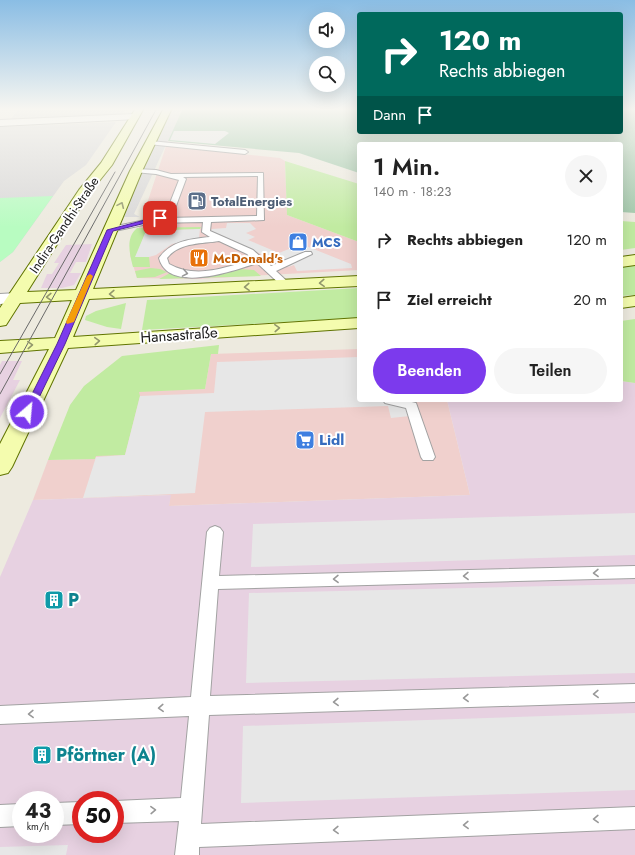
<!DOCTYPE html>
<html lang="de">
<head>
<meta charset="utf-8">
<style>
  :root { --surface:#fff; --page:#f6f6f6; --text:#222; --muted:#767676; --accent:#7c3aed }
  body { margin:0; font-family:Jost,sans-serif; background:var(--page); color:var(--text); height:100vh; display:flex; flex-direction:column; font-size:15px; white-space:nowrap }
  * { box-sizing:border-box; margin:0 }
  p { font-size:13px; color:var(--muted) }
  .icon { flex:none; width:22px; height:22px; fill:none; stroke:currentColor; stroke-width:2; stroke-linecap:round; stroke-linejoin:round }
  .map { position:relative; flex:1; overflow:hidden }
  .details { position:absolute; left:357px; top:142px; width:266px; height:260px; display:flex; flex-direction:column; background:var(--surface); border-radius:4px; box-shadow:0 4px 16px #0002 }
  .details>* { flex:none }
  .guide { position:absolute; left:357px; top:12px; width:266px; height:122px; border-radius:4px; box-shadow:0 4px 16px #0002; background:#00695c; color:#fff; overflow:hidden }
  .controls { position:absolute; left:309px; top:12px; display:grid; gap:8px }
  .controls a { display:grid; place-items:center; width:36px; height:36px; border-radius:50%; background:var(--surface); box-shadow:0 4px 16px #0002; font-size:20px }
  .speed { position:absolute; left:12px; top:791px; display:flex; gap:8px; font-size:20px; font-weight:700; text-align:center }
  .speed>* { display:grid; place-content:center; width:52px; height:52px; border-radius:50%; background:var(--surface); box-shadow:0 4px 16px #0002; line-height:1 }
  .speed small { font-size:10px; font-weight:400 }
  .speed .limit { border:6px solid #d22; background:#fff; color:#111 }
  .pin { position:absolute; display:grid; place-items:center; width:34px; height:34px; color:#fff; margin:-17px; border-radius:8px; box-shadow:0 2px 6px #0006 }
  .me { position:absolute; width:44px; margin:-22px; rotate:27deg; stroke-linejoin:round; filter:drop-shadow(0 0 3px #0008) }
  .turn { display:flex; align-items:center; gap:14px; height:84px; padding:0 16px; font-size:18px }
  .turn .icon { width:52px; height:52px; stroke-width:2.5 }
  .turn b { display:block; font-size:28px; line-height:34px }
  .then { display:flex; align-items:center; height:38px; padding:0 16px; background:#0003; gap:8px; font-size:15px }
  .round { display:grid; place-items:center; flex:none; width:42px; height:42px; border-radius:21px; background:var(--page) }
  .summary { display:flex; align-items:center; justify-content:space-between; height:68px; padding:0 16px }
  h1 { font-size:24px; font-weight:600; line-height:30px }
  .primary-button { display:flex; gap:8px; margin-top:auto; padding:8px 16px }
  .primary-button a { flex:1; height:46px; border-radius:24px; background:var(--accent); color:#fff; font-size:16px; font-weight:600; line-height:46px; text-align:center }
  .primary-button a+a { background:var(--page); color:var(--text) }
  ul { padding:0; list-style:none }
  li { display:flex; align-items:center; gap:12px; height:60px; padding:0 16px }
  li div { flex:1 }
  li b { display:block; font-size:15px }
  li em { font-style:normal }
  .map>svg:first-child { display:block }
</style>
</head>
<body>
<div class="map">
<svg width="635" height="855" viewBox="0 0 635 855">
  <rect width="100%" height="100%" fill="#edeadf"/>
  <g fill="#d9d8d8">
    <polygon points="19,108 126,108 121,115 11,119"/>
    <polygon points="173,108 183,108 134,214 140,217 122,217"/>
    <polygon points="116,122 86,165 64,181 13,252 0,262 0,127"/>
  </g>
  <g fill="#f0d0cd">
    <polygon points="166,146 280,158 285,161 287,215 359,242 359,270 197,279 137,278 130,255"/>
    <polygon points="359,349 359,400 447,400 470,495 169,506 170,495 33,500 48,460 93,459 116,392 205,389 211,354"/>
  </g>
  <g fill="#e7d1e1" fill-rule="evenodd">
    <polygon points="92,244 86,262 76,262 70,273 81,273 74,285 62,288 41,288 47,274 52,274 59,263 54,263 66,245"/>
    <polygon points="2,361 22,361 13,380 20,380 0,418 0,365"/>
    <path d="M621,381L635,383V855H0V577L33,500L171,495L169,506L470,495L447,400H621ZM21,800H55V834H21ZM81,800H115V834H81Z"/>
  </g>
  <g fill="#c1eba1">
    <polygon points="285,161 359,184 359,242 287,215"/>
    <polygon points="621,221 635,222 635,248 621,250"/>
    <path d="M201,227L200,229L146,231L136,257H149L150,267H133C130,255 125,238 137,228Z"/>
    <polygon points="635,264 635,295 621,296 621,266"/>
    <polygon points="151,268 160,269 167,272 155,277 137,278 135,271"/>
    <polygon points="240,269 254,270 261,276 159,279 170,273 182,276"/>
    <polygon points="359,288 359,318 142,330 147,300"/>
    <polygon points="126,303 121,329 107,327 85,320 86,316 96,311"/>
    <polygon points="635,319 635,383 621,381 621,321"/>
    <polygon points="219,345 218,354 211,354 205,389 139,392 140,396 125,455 96,456 95,459 48,460 70,405 84,386 122,356"/>
  </g>
  <polygon fill="#9fc7a8" points="183,108 359,108 359,132 621,132 621,108 635,108 635,213 621,212 621,144 359,144 359,173 299,153 168,141"/>
  <polygon fill="#b8fcc1" points="53,196 13,252 0,262 0,198"/>
  <g fill="#e7e7e7">
    <polygon points="174,131 225,131 229,133 215,144 170,140"/>
    <polygon points="227,223 250,223 256,229 246,233 255,237 248,240 279,253 301,244 351,264 352,268 297,271 294,265 288,267 219,234 210,234 212,229 226,228"/>
    <polygon points="200,229 199,238 172,244 156,255 149,257 135,257 146,231"/>
    <polygon points="359,357 359,400 415,400 420,415 391,418 388,406 205,412 195,493 83,498 96,457 125,455 140,396 214,393 217,362"/>
    <polygon points="635,513 635,555 251,567 253,524"/>
    <polygon points="635,584 635,673 246,683 249,593"/>
    <polygon points="635,713 635,790 241,803 243,726"/>
    <polygon points="68,845 66,855 0,855 0,847"/>
  </g>
  <g fill="none" stroke-linecap="round" stroke-linejoin="round">
    <g stroke="#a2a2a2" stroke-width="2">
      <g id="service">
        <polygon points="150,141 245,150 248,152 245,154 148,144 147,143"/>
        <path d="M136,169L156,170L171,174L263,173L264,220L211,222L210,231L253,250L271,266L305,252H311L312,254L276,271L291,285L286,288L283,287L257,263C234,271 168,294 159,258C171,241 190,239 210,237L202,232L203,222L152,223L110,232L106,230L107,228L150,219L166,213L179,180L156,174L134,172V170ZM258,176L257,216L166,218L173,214L186,179L183,177ZM219,241L247,254L253,259C225,268 196,279 169,264L167,258C180,242 201,244 219,241Z"/>
        <polygon points="383,400 403,400 416,403 435,457 433,460 423,460 421,457 406,408 385,403"/>
        <polygon points="215,526 220,528 223,532 219,576 635,566 635,578 218,589 210,696 635,684 635,702 209,715 201,824 635,807 635,829 199,847 199,855 175,855 179,821 115,823 115,801 181,798 189,716 0,724 0,706 191,697 207,532 210,528"/>
        <polygon points="81,802 81,824 55,825 55,803"/>
        <polygon points="21,804 21,826 0,827 0,805"/>
      </g>
    </g>
    <g stroke="#a2a2a2" stroke-width="2">
      <g id="minor">
        <polygon points="134,114 139,117 137,119 0,126 0,120"/>
        <polygon points="16,293 22,294 24,298 22,302 0,304 0,294"/>
      </g>
    </g>
    <g stroke="#607400" stroke-width="2">
      <g id="secondary">
        <polygon points="136,108 144,108 112,165 88,195 27,292 76,290 130,171 164,108 172,108 142,171 93,289 359,276 359,286 89,299 73,337 359,318 359,328 68,348 12,467 8,473 0,475 0,444 49,349 0,353 0,341 55,338 72,300 20,303 6,325 0,326 0,308 79,190 101,163"/>
        <polygon points="635,255 635,265 621,267 621,257"/>
        <polygon points="635,296 635,306 621,308 621,298"/>
      </g>
    </g>
    <use href="#service" fill="#fff" fill-rule="evenodd"/>
    <use href="#minor" fill="#fff" fill-rule="evenodd"/>
    <use href="#secondary" fill="#f4fcae" fill-rule="evenodd"/>
    <g stroke="#696969" stroke-width="1">
      <polyline points="0,374 115,172"/>
      <polyline points="0,394 157,108"/>
    </g>
  </g>
  <defs><path id="oneway-chevron" d="M-2-3.5L2.5 0L-2 3.5" fill="none" stroke-width="1.6" stroke-linecap="round" stroke-linejoin="round"/></defs>
  <g stroke="#92976c">
    <use href="#oneway-chevron" transform="translate(121 205) rotate(-66)"/>
    <use href="#oneway-chevron" transform="translate(322 283) rotate(177)"/>
    <use href="#oneway-chevron" transform="translate(247 287) rotate(177)"/>
    <use href="#oneway-chevron" transform="translate(112 294) rotate(178)"/>
    <use href="#oneway-chevron" transform="translate(49 297) rotate(178)"/>
    <use href="#oneway-chevron" transform="translate(277 328) rotate(-3)"/>
    <use href="#oneway-chevron" transform="translate(97 341) rotate(-4)"/>
    <use href="#oneway-chevron" transform="translate(30 345) rotate(-3)"/>
  </g>
  <g stroke="#989898">
    <use href="#oneway-chevron" transform="translate(185 273) rotate(10)"/>
    <use href="#oneway-chevron" transform="translate(596 573) rotate(179)"/>
    <use href="#oneway-chevron" transform="translate(466 576) rotate(179)"/>
    <use href="#oneway-chevron" transform="translate(336 579) rotate(179)"/>
    <use href="#oneway-chevron" transform="translate(596 694) rotate(178)"/>
    <use href="#oneway-chevron" transform="translate(466 698) rotate(178)"/>
    <use href="#oneway-chevron" transform="translate(336 702) rotate(178)"/>
    <use href="#oneway-chevron" transform="translate(161 708) rotate(177)"/>
    <use href="#oneway-chevron" transform="translate(31 714) rotate(178)"/>
    <use href="#oneway-chevron" transform="translate(153 810) rotate(-2)"/>
    <use href="#oneway-chevron" transform="translate(596 819) rotate(178)"/>
    <use href="#oneway-chevron" transform="translate(466 825) rotate(178)"/>
    <use href="#oneway-chevron" transform="translate(336 830) rotate(178)"/>
  </g>
  <linearGradient id="sky" x2="0" y2="1"><stop stop-color="#8abde4"/><stop offset="0.48" stop-color="#f7f6f1"/><stop offset="1" stop-color="#f7f6f1" stop-opacity="0"/></linearGradient>
  <rect width="635" height="227" fill="url(#sky)"/>
  <polygon fill="#7c3aed" stroke="#51269a" points="160,216 162,219 113,231 65,344 32,412 27,415 24,414 23,412 57,344 107,230"/>
  <polygon fill="#f59e0b" points="90,274 93,276 74,322 67,324 66,322 87,276"/>
  <defs>
    <g id="fuel-square" transform="scale(1)"><rect x="-9" y="-9" width="18" height="18" rx="4" fill="#5c6f8a" stroke="#fff"/><path d="M-5.5-6h7V0h2V4h1.3V-2.5L3-4.5l.8-.8L6-3V5H2.5V1h-1V6h-7ZM-4.2-4.7v3.2H.2V-4.7Z" fill="#fff"/></g>
    <g id="shop-square" transform="scale(1)"><rect x="-9" y="-9" width="18" height="18" rx="4" fill="#3f7fe0" stroke="#fff"/><path d="M-5-2.5h2.3a2.7 3.5 0 0 1 5.4 0H5L5.5 6h-11ZM-1.5-2.5h3a1.5 2.3 0 0 0-3 0Z" fill="#fff"/></g>
    <g id="restaurant-square" transform="scale(1)"><rect x="-9" y="-9" width="18" height="18" rx="4" fill="#e8710a" stroke="#fff"/><path d="M-5-6h1v4h1v-4h1v4h1v-4h1v5L-1.5 .5V6h-2V.5L-5-1ZM5-6V6H3V1.5H1.5Q1.5-4 5-6Z" fill="#fff"/></g>
    <g id="supermarket-square" transform="scale(1)"><rect x="-9" y="-9" width="18" height="18" rx="4" fill="#3f7fe0" stroke="#fff"/><path d="M-6-5.5h2.5l.6 2H6L4.5 2H-2.5L-4.4-4H-6ZM-1.5 3.2a1.3 1.3 0 1 0 .1 0ZM3 3.2a1.3 1.3 0 1 0 .1 0Z" fill="#fff"/></g>
    <g id="building-square" transform="scale(1)"><rect x="-9" y="-9" width="18" height="18" rx="4" fill="#0f9aa8" stroke="#fff"/><path d="M-4-6H4V6H1V3H-1V6H-4ZM-2.5-4.3h1.7v1.8h-1.7ZM.8-4.3h1.7v1.8H.8ZM-2.5-1h1.7V.8h-1.7ZM.8-1h1.7V.8H.8Z" fill="#fff"/></g>
  </defs>
  <g fill-rule="evenodd">
    <use href="#fuel-square" x="197" y="201"/>
    <use href="#shop-square" x="298" y="242"/>
    <use href="#restaurant-square" x="199" y="258"/>
    <use href="#supermarket-square" x="305" y="440"/>
    <use href="#building-square" x="54" y="600"/>
    <use href="#building-square" x="42" y="755"/>
  </g>
  <g text-anchor="middle" dominant-baseline="central" stroke-width="4" stroke-linejoin="round" paint-order="stroke">
    <g font-size="13" font-weight="bold" fill="#4e5e75" stroke="#fff" text-anchor="start">
      <text x="211" y="201">TotalEnergies</text>
    </g>
    <g font-size="13" fill="#1b1b1b" stroke="#fff">
      <text transform="translate(64 225) rotate(-56)">Indira-Gandhi-Straße</text>
    </g>
    <g font-size="13" font-weight="bold" fill="#366cbe" stroke="#fff" text-anchor="start">
      <text x="312" y="242">MCS</text>
    </g>
    <g font-size="13" font-weight="bold" fill="#c56008" stroke="#fff" text-anchor="start">
      <text x="213" y="258">McDonald's</text>
    </g>
    <g font-size="15" fill="#1b1b1b" stroke="#fff">
      <text transform="translate(179 335) rotate(-4)">Hansastraße</text>
    </g>
    <g font-size="15" font-weight="bold" fill="#366cbe" stroke="#fff" text-anchor="start">
      <text x="319" y="440">Lidl</text>
    </g>
    <g font-size="18" font-weight="bold" fill="#0d838f" stroke="#fff" text-anchor="start">
      <text x="68" y="600">P</text>
      <text x="56" y="755">Pförtner (A)</text>
    </g>
  </g>
</svg>
<div class="controls">
<a><svg class="icon" aria-label="sound" viewBox="0 0 24 24"><path d="M4 9h4l5-4v14l-5-4H4zM17 9q2 3 0 6"/></svg></a>
<a><svg class="icon" aria-label="search" viewBox="0 0 24 24"><circle cx="10" cy="10" r="6"/><path d="M15 15l6 6"/></svg></a>
</div>
<div class="speed"><div>43<small>km/h</small></div><div class="limit">50</div></div>
<div class="pin" style="left:160px;top:218px;background:#d93025"><svg class="icon" aria-label="arrive" viewBox="0 0 24 24"><path d="M6 21V4h12l-3 4 3 4H6"/></svg></div>
<svg class="me" style="left:27px;top:412px" viewBox="-20 -20 40 40"><circle r="17" fill="#7c3aed" stroke="#fff" stroke-width="3"/><path d="M0-11L8 9 0 5-8 9z" fill="#fff"/></svg>
<div class="guide">
<div class="turn"><svg class="icon" aria-label="right" viewBox="0 0 24 24"><path d="M7 20v-9h11M14 6l5 5-5 5"/></svg><div><b>120 m</b>Rechts abbiegen</div></div>
<div class="then">Dann<svg class="icon" aria-label="arrive" viewBox="0 0 24 24"><path d="M6 21V4h12l-3 4 3 4H6"/></svg></div>
</div>
<section class="details">
<div class="summary"><div><h1>1 Min.</h1><p>140 m · 18:23</p></div><a class="round"><svg class="icon" aria-label="close" viewBox="0 0 24 24"><path d="M6 6l12 12M18 6L6 18"/></svg></a></div>
<ul>
<li><svg class="icon" aria-label="right" viewBox="0 0 24 24"><path d="M7 20v-9h11M14 6l5 5-5 5"/></svg><div><b>Rechts abbiegen</b></div><em>120 m</em></li>
<li><svg class="icon" aria-label="arrive" viewBox="0 0 24 24"><path d="M6 21V4h12l-3 4 3 4H6"/></svg><div><b>Ziel erreicht</b></div><em>20 m</em></li>
</ul>
<div class="primary-button"><a>Beenden</a><a>Teilen</a></div>
</section>
</div>
</body>
</html>
